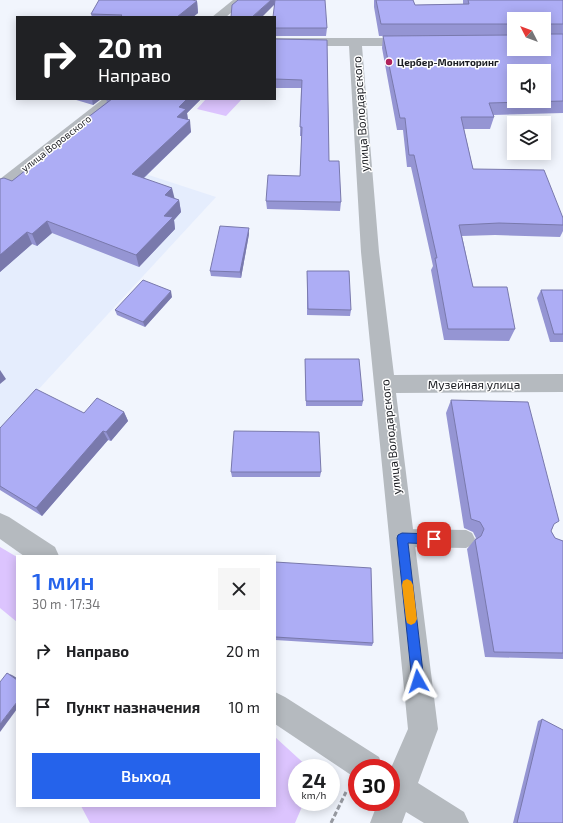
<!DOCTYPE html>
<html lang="ru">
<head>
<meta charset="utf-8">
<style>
  :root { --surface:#fff; --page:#f6f6f6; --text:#202124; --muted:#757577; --accent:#2563eb }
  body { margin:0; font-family:"Exo 2",sans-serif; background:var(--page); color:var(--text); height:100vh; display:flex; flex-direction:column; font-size:15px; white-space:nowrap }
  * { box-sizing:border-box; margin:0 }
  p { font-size:13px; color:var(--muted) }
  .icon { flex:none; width:22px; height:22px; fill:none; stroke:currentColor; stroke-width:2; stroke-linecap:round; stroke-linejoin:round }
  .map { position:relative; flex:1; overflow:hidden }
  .panel { position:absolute; left:16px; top:555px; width:260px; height:252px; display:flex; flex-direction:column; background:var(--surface); border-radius:0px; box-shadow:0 2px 10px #0003 }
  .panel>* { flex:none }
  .banner { position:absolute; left:16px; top:16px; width:260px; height:84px; border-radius:0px; box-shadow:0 2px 10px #0003; background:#202124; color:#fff; overflow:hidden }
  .needle { width:26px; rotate:312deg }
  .buttons { position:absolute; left:507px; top:12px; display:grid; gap:8px }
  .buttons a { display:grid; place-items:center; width:44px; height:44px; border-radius:0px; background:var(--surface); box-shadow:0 2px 10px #0003; font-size:20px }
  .speed { position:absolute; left:288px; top:759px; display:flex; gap:8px; font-size:20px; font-weight:700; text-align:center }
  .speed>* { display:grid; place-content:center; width:52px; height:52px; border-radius:50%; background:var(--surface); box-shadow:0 2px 10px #0003; line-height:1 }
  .speed small { font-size:10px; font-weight:400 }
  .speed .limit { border:6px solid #d22; background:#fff; color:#111 }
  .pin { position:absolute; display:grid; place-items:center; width:34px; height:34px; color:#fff; margin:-17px; border-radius:8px; box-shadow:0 2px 6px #0006 }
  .me { position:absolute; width:44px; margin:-22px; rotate:354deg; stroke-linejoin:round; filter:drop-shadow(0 0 3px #0008) }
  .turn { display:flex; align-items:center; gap:14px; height:84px; padding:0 16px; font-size:18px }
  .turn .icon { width:52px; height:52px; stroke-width:2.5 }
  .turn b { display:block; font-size:28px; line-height:34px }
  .round { display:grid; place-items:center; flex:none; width:42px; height:42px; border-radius:0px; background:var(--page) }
  .headline { display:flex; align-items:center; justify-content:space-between; height:68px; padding:0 16px }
  h1 { font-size:24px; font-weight:600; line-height:30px; color:var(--accent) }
  .action { display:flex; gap:8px; margin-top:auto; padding:8px 16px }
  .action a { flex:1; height:46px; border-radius:0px; background:var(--accent); color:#fff; font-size:16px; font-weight:600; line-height:46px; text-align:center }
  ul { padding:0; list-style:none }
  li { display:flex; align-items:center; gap:12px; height:56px; padding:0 16px }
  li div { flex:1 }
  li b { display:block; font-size:15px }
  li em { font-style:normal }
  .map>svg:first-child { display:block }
</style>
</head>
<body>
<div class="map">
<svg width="563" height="823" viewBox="0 0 563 823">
  <rect width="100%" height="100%" fill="#f1f5fd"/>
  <polygon fill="#e5edfd" points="60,146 216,197 0,431 0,194"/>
  <g fill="#dcc4fe">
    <polygon points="206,99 242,99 226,116 197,109"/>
    <polygon points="0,547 17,557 17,622 0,608"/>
    <polygon points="275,737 309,768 297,768 297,802 304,802 295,823 90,823 81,806 275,806"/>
  </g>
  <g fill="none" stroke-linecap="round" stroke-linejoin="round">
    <polyline stroke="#9699a0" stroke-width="3" stroke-dasharray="5 2.5" stroke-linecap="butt" points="331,823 346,792"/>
    <polygon fill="#b5babf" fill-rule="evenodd" points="402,529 466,530 472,533 475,539 472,545 466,548 402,547 396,544 393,538 396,532"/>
    <g fill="#b5babf" fill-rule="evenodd">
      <polygon points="233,0 246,0 226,17 212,17"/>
      <polygon points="275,38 412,38 418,42 412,46 362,46 379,252 394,375 563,374 563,392 396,393 438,729 418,783 464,812 469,823 424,823 406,812 402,823 370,823 378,802 391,802 391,768 408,729 361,252 349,46 275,46"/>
      <polygon points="103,99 119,99 6,191 0,192 0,179"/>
      <polygon points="0,513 9,517 55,547 59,556 24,556 0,539"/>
      <polygon points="275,692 285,697 379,757 383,768 357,768 357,779 275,724"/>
    </g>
  </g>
  <g fill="#9595d3" fill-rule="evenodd">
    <polygon points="307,0 327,28 326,36 275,36 274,5"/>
    <path d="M374,0H413L415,5L463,4V0H563V113L493,115L494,117L490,129H464L473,169L563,218V231L560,237L495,235L462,236L473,287L515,329L509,341L444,340L431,270L433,266L411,167H407L403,130H397L382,48L383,36H430H379L374,7ZM514,19L544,49H514Z"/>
    <polygon points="197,1 198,13 193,17 92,17 91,14"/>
    <polygon points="275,39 327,40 329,161 341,202 340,211 267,209 266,201 300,176 302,136 300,136 301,88 275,88"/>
    <polygon points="73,99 101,99 93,105"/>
    <polygon points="106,99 201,99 187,113 188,120 191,132 144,178 174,199 179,200 181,212 174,220 175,229 139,267 52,233 37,246 32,244 0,272 0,179 12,181 88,121 87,118 107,102"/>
    <polygon points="249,234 241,278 211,276 210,271"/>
    <polygon points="307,271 351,310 350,316 307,315"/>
    <polygon points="541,290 563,290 563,342 550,342 537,298"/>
    <polygon points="172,297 145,327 117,315 115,310"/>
    <polygon points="305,359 363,401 362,406 306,406"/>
    <polygon points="451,400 553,527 551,531 555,538 563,541 563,659 485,657 467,549 476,538 473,532 464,528 446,413"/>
    <polygon points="124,412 128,421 111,441 108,440 42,516 0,490 0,428 84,413"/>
    <polygon points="231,472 321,472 320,477 232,477"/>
    <polygon points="275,562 373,643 372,646 275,640"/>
    <polygon points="542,719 563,823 513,823 538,721"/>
  </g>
  <g fill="#7979ac">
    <polygon points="271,0 275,0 275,4 262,17 252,17"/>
    <polygon points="197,1 198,13 193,17 177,17"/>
    <polygon points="92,99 101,99 93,105"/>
    <polygon points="187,99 201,99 187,113 188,121 177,117 179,107"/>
    <polygon points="190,120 191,132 135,186 132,174"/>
    <polygon points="172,188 175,200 165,195"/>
    <polygon points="179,200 181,212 174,220 175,229 139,267 136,255 164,216"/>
    <polygon points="47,221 52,233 37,246 32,234"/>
    <polygon points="249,228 249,234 241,278 240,272"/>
    <polygon points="27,232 32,244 0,272 0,255"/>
    <polygon points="171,291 172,297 145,327 143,322"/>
    <polygon points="0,370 6,379 0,384"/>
    <polygon points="124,412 128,421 111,441 106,432"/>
    <polygon points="103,431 108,440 42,516 36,508"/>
    <polygon points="7,673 12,675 17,678 17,680"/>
    <polygon points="17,702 17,709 0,732 0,724"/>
  </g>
  <g fill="#adadf5" stroke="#7979ac" fill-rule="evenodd">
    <polygon points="99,0 192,0 197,1 177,17 120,17 122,15 91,14"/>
    <polygon points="238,0 271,0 252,17 231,17 232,5"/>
    <polygon points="275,0 325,0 327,28 275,28 275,17 273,17"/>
    <path d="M376,0H413L415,5L469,4L468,0H563V24H547V34H563V101L489,103L494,117H461L473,169L544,170L563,218V225L499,223L459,225L473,287H507L515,329H448L435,258H437L414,155H409L405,118H400L383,36L514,35V49H544V19H514V24H381ZM514,71H544V101H514Z"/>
    <polygon points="275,39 327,40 329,161 339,161 341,202 266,201 268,175 300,176 302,127 300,127 302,80 275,79"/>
    <polygon points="112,99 187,99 179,107 186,109 177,117 190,120 132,174 172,188 165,195 179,200 164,216 173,217 136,255 47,221 32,234 27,232 0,255 0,179 4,178 12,181 90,119 87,118"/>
    <polygon points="220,226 249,228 240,272 210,271"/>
    <polygon points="307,271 349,271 351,310 308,309"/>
    <polygon points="143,280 171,291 143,322 115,310"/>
    <polygon points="541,290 563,290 563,334 554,334"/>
    <polygon points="305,359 359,359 363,401 306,401"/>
    <polygon points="36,389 84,413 97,398 124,412 106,432 103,431 36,508 0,486 0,428"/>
    <polygon points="451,400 528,402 559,521 554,524 551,531 555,538 563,541 563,653 494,652 475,540 481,536 484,529 480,522 471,519"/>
    <polygon points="234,431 319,432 321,472 231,472"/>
    <polygon points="275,562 371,568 373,643 275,637"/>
    <polygon points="7,673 17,680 17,702 0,724 0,682"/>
    <polygon points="542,719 563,730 563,823 517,823"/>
  </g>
  <polygon fill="#2563eb" stroke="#184099" points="402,533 434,534 438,535 439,539 438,542 434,544 408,543 424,681 422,685 418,687 414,685 412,681 397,538 398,535"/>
  <polygon fill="#f59e0b" points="407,579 411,581 413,585 417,619 415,623 411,625 407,623 406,619 402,585 403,581"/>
  <circle fill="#b0225a" stroke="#fff" stroke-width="1.5" cx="389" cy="62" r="4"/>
  <g text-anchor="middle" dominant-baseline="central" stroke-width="3" stroke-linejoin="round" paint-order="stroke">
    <g font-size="10" font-weight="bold" fill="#1a1c21" stroke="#fff" text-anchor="start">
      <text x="397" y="62">Цербер-Мониторинг</text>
    </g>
    <g font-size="10" fill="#1a1c21" stroke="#fff">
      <text transform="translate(56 143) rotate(-38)">улица Воровского</text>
    </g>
    <g font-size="12" fill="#1a1c21" stroke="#fff">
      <text transform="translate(360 114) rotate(-94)">улица Володарского</text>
      <text x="474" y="384">Музейная улица</text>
      <text transform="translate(390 437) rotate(-96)">улица Володарского</text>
    </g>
  </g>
</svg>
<div class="buttons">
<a><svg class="needle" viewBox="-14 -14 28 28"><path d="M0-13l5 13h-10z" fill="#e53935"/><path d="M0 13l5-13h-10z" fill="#757577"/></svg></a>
<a><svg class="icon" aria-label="sound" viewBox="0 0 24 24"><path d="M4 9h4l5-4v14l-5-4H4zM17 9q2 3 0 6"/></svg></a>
<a><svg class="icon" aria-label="layers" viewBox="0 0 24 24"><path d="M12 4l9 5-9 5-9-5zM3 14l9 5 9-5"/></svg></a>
</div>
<div class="speed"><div>24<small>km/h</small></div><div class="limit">30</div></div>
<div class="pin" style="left:434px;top:539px;background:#d93025"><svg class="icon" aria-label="arrive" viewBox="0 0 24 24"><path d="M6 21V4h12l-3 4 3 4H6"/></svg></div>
<svg class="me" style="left:418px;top:681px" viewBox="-20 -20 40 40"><path d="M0-17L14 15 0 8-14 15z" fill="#2563eb" stroke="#fff" stroke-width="4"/></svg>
<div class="banner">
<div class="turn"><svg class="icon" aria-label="right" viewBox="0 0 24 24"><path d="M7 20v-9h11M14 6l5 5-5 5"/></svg><div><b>20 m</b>Направо</div></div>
</div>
<section class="panel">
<div class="headline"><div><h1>1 мин</h1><p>30 m · 17:34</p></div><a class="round"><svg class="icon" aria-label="close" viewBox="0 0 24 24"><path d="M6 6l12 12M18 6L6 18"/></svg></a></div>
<ul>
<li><svg class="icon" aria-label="right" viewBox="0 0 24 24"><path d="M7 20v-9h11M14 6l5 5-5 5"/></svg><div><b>Направо</b></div><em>20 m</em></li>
<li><svg class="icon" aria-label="arrive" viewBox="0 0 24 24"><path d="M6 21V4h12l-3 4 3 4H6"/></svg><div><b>Пункт назначения</b></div><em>10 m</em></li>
</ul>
<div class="action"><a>Выход</a></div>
</section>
</div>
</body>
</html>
